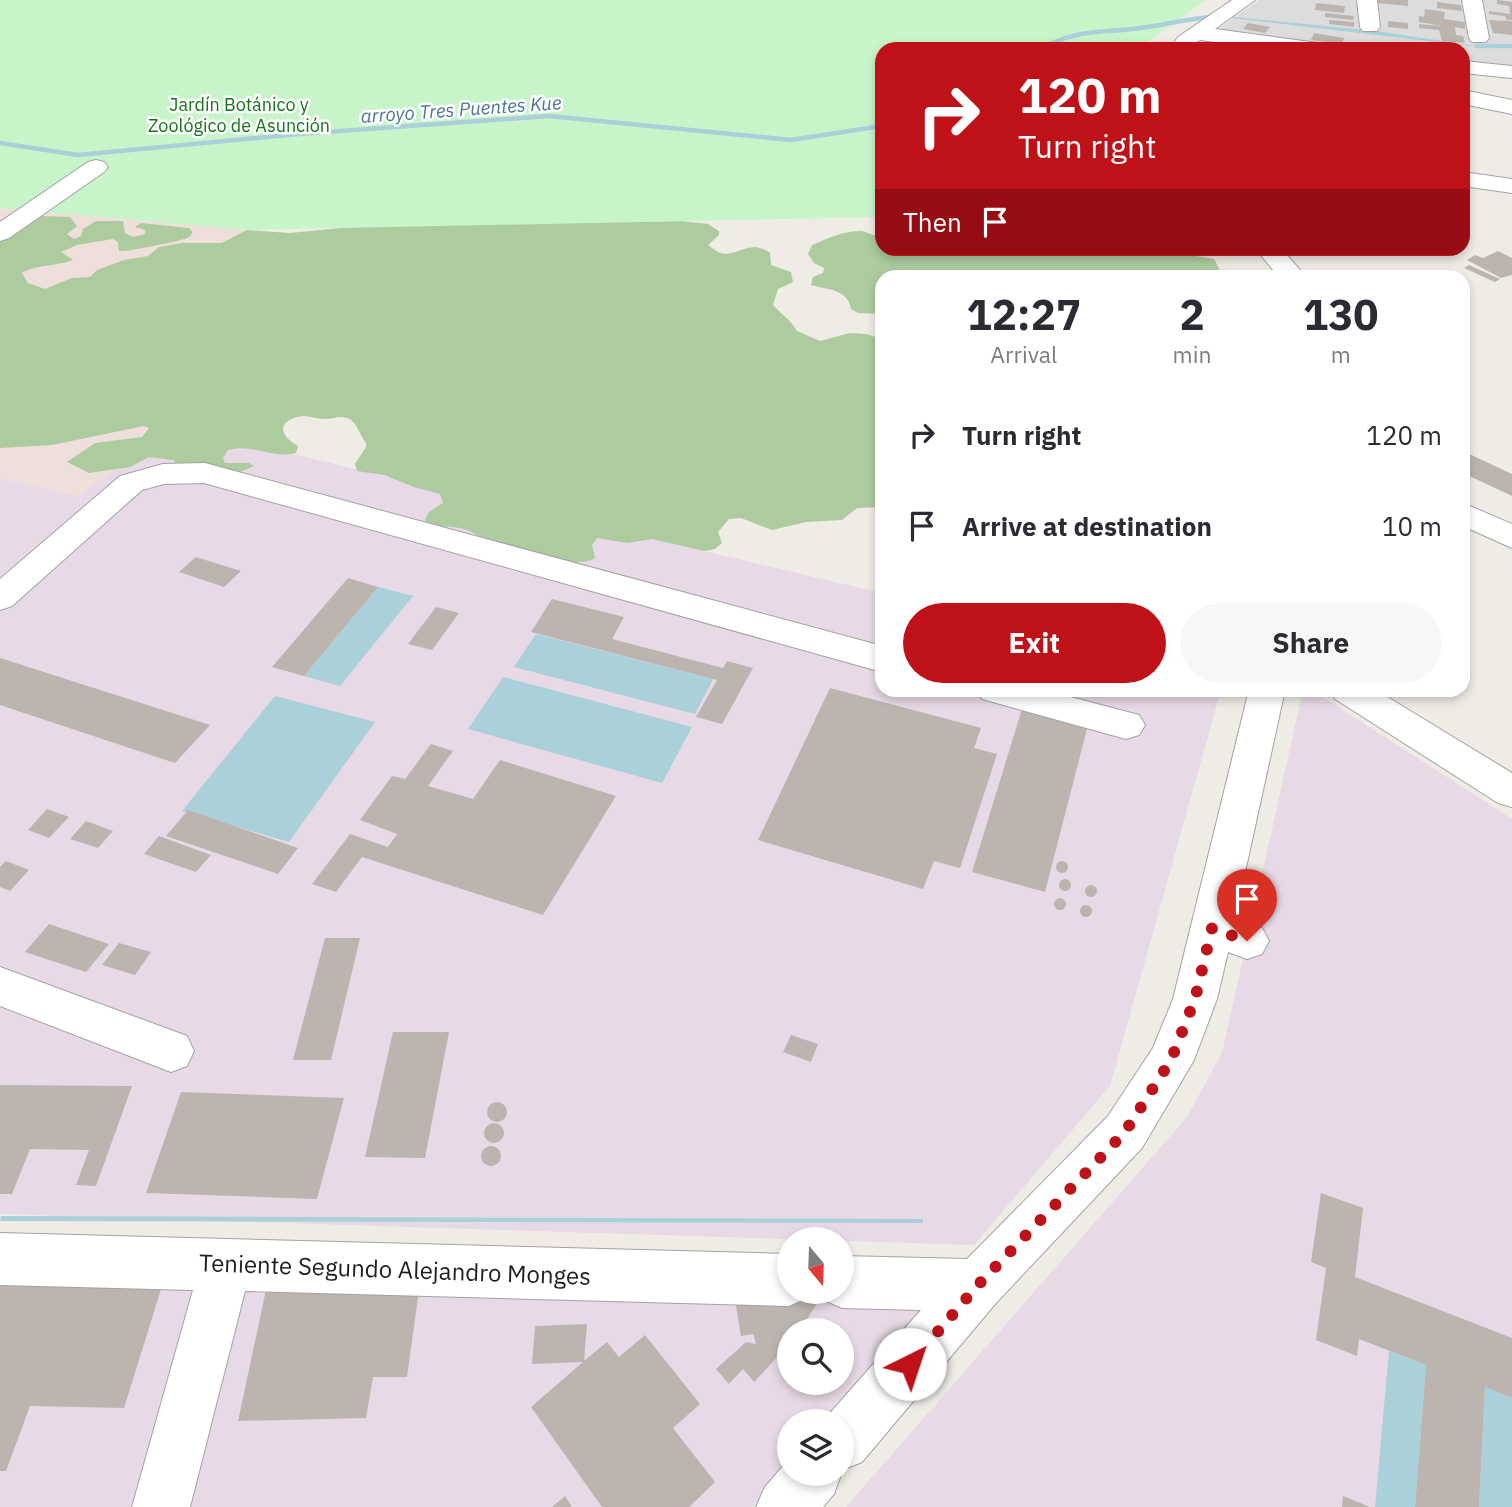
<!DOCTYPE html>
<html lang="en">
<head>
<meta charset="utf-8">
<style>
  :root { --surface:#fff; --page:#f7f7f7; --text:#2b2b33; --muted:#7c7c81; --accent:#be1118 }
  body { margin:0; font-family:"IBM Plex Sans",sans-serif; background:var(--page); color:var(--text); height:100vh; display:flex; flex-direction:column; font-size:26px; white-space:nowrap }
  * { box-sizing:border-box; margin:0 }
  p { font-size:23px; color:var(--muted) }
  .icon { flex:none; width:38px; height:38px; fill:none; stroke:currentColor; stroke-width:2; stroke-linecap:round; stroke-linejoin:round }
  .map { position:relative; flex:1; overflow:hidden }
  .sheet { position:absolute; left:875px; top:270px; width:595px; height:427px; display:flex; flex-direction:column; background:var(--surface); border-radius:21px; box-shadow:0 4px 10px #0003 }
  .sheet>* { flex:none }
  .guide { position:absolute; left:875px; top:42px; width:595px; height:214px; border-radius:21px; box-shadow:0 4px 10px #0003; background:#be1118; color:#fff; overflow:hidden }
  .needle { width:46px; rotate:161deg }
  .tools { position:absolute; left:777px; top:1227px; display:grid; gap:14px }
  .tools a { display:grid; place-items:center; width:77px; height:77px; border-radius:50%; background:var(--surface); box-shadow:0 4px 10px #0003; font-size:35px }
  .pin { position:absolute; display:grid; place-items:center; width:60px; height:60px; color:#fff; margin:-72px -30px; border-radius:50% 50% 50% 0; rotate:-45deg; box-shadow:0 0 7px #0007 }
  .pin .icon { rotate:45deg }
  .me { position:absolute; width:77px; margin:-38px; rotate:41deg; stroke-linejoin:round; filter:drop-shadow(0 0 5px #0008) }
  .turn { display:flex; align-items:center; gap:24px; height:147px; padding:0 28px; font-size:32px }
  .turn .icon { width:91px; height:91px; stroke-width:2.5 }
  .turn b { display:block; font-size:49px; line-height:60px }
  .then { display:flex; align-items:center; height:66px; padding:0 28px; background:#0003; gap:14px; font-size:26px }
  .eta { display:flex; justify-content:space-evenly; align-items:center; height:119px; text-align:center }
  .eta b { font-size:42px; font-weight:700; line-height:49px }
  .cta { display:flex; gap:14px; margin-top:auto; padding:14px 28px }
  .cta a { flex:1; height:80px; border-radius:42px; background:var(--accent); color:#fff; font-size:28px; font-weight:700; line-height:80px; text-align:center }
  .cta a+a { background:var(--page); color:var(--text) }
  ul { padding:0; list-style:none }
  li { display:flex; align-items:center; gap:21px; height:91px; padding:0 28px }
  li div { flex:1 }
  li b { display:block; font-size:26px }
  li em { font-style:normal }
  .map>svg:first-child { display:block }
</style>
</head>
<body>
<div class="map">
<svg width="1512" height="1507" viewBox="0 0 1512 1507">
  <rect width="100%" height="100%" fill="#efece6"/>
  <polygon fill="#dddcdc" points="1259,0 1512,0 1512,70 1463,64 1463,49 1342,49 1216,31"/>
  <g fill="#e7d9e5" fill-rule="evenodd">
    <polygon points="173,426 882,593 882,690 1221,690 1110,1086 974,1245 0,1214 0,478 78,496"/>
    <polygon points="1303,690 1312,690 1512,819 1512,1507 846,1507 1187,1117 1222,1053"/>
    <polygon points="0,1280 196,1287 142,1507 0,1507"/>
    <path d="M274,1289L900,1297L917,1305L919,1321L830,1421H789V1466L752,1507H182L239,1298L248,1292ZM789,1330H842V1382H789Z"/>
  </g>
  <polygon fill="#efdfdb" points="0,208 247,230 173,426 78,496 0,478"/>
  <g fill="#adcb9e">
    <path d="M40,216L70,217L77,226L67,234L74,239L81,236L83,229L96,221H123L125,233L133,237L145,234V230L135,227L141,223L189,228L193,232C190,236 190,237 185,239C174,242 127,252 119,251L118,242L113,239L77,245L61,252L73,260C57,266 34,265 22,273L28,283L45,289L72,278L90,277L97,270L124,260L148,256L159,247L183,243H222L247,230L290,233L362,226L681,221L708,224L719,231V235L708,245C711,247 714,250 718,252C735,260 749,237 770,253L771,265L791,272L793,282L778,289L773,305C782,315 791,320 797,331L820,341L850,333L866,334L882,339V507L857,508L842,520L806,522L772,530L741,518L729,519L718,532L722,543L715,549L704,551L652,539L627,543L597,538L592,545L595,558C578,571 503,548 484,539C477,535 471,531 464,529C452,526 438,527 426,523L425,519L429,512L443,503L440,494L414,487L384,475L357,471L355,464L366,447V443C360,436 358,425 351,420C343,414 334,419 325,419C317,419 310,416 303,416C279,419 276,434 298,446L296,453C269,459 253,443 228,450L223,458L225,463H249L254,466L238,473L176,464L174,460L149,457L130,467L89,473L67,462L95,443L142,437L149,428L144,426L52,445L0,448V221L9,217Z"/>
    <path d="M862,231L882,238V248L1189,249L1196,256L1214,259L1223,276H882V314L858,313L851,309C848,288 826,290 811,285L813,277L823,273L824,268L814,263L808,254L812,245C829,238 842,231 862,231Z"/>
  </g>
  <polygon fill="#c7f5c9" points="0,0 1206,0 1146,43 1144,49 882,49 882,217 247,230 0,208"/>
  <g fill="#aad0d9">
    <polygon points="1233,17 1376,31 1488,48 1232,18"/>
    <polygon points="378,587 413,596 340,686 304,676"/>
    <polygon points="536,634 713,679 695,714 514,667"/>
    <polygon points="503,677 692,727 662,783 468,729"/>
    <polygon points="275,696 375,722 289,842 182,811"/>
    <polygon points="1,1216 923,1219 923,1223 0,1221"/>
    <polygon points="1389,1351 1426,1365 1415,1507 1375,1507"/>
    <polygon points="1485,1387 1512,1398 1512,1507 1479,1507"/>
  </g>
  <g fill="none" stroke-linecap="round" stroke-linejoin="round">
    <g stroke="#aad0d9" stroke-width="4.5">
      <polyline points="1477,46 1512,46"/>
      <path d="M1042,49C1076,27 1109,34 1147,27C1171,24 1193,17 1217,17"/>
      <polyline points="0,143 78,155 299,134 549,116 791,140 882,126"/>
    </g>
  </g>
  <g fill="#bcb5af">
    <polygon points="1376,0 1408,0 1408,6 1376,3"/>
    <polygon points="1497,0 1512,2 1512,20 1507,20 1505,16 1489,14 1489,11 1510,14 1509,6 1497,4"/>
    <polygon points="1437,2 1461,5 1462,11 1437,8"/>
    <polygon points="1316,3 1345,6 1344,13 1315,10"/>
    <polygon points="1425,9 1445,12 1444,19 1465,22 1465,29 1455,27 1456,35 1463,36 1465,43 1442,41 1439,30 1419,28 1419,24 1443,26 1419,22 1419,16 1424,17"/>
    <polygon points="1325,13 1354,16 1353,20 1325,17"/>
    <polygon points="1329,20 1354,22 1354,27 1329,24"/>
    <polygon points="1489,20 1512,21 1512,35 1493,33"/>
    <polygon points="1388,21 1408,23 1408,29 1388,27"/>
    <polygon points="1248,23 1270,27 1265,33 1243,29"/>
    <polygon points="1314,33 1344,38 1342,44 1311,40"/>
    <polygon points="1498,251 1512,258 1512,275 1501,278 1467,260 1475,255 1483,258"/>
    <polygon points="1469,265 1500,279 1495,282 1464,268"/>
    <polygon points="1465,452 1512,474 1512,496 1463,473"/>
    <polygon points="196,557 241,571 224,587 179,572"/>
    <polygon points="348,578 378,587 304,676 272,667"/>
    <polygon points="552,599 624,617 612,639 723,668 727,661 753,668 722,724 696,717 717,680 531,632"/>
    <polygon points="436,607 459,613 432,650 408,644"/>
    <polygon points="0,658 210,725 175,763 0,705"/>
    <polygon points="830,688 981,728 974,748 997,754 960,868 934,861 923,889 758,840"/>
    <polygon points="1022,709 1088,725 1045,892 972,872"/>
    <polygon points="431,744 453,751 428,786 473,799 500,760 616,796 543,915 362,857 336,892 312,884 350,834 388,847 397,834 360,820 392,776 405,779"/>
    <polygon points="47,809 69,817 49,838 28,830"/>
    <polygon points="188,810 298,848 278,874 166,836"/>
    <polygon points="86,821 113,831 98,848 70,839"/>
    <polygon points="159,836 211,855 196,872 144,854"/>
    <polygon points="6,861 29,870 10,891 0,887 0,867"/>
    <circle cx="1062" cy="867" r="6"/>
    <circle cx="1065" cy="885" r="6"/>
    <circle cx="1091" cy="891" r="6"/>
    <circle cx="1060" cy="904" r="6"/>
    <circle cx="1086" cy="911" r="6"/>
    <polygon points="49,924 109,944 86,972 25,952"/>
    <polygon points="325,938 360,938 331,1060 293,1060"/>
    <polygon points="119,943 151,952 135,975 102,965"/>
    <polygon points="393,1032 449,1032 425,1158 365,1157"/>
    <polygon points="791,1035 818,1044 811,1062 783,1052"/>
    <polygon points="0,1085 132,1086 96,1186 76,1185 89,1150 30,1149 12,1194 0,1194"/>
    <polygon points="181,1092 344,1098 317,1199 146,1193"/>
    <circle cx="497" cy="1112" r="10"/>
    <circle cx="494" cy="1133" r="10"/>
    <circle cx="491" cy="1156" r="10"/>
    <polygon points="1321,1193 1363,1208 1355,1277 1512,1338 1512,1398 1485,1387 1479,1507 1415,1507 1426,1365 1359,1339 1357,1356 1316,1340 1326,1268 1311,1262"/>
    <polygon points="0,1280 163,1283 124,1408 30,1406 6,1471 0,1471"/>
    <polygon points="266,1290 419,1290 407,1377 373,1377 366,1418 238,1421"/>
    <polygon points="734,1294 822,1296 800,1330 789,1330 789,1358 780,1354 754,1382 743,1369 729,1384 716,1369 746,1342 756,1344 753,1334 741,1336"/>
    <polygon points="587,1324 584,1361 607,1342 619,1357 645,1335 700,1404 673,1428 715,1482 689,1507 602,1507 531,1407 583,1362 532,1364 535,1326"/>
    <polygon points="565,1496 572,1507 552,1507"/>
    <polygon points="1343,1496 1370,1507 1342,1507"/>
  </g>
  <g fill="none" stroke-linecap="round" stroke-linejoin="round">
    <g stroke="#a3a3a3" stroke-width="2">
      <g id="minor">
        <polygon points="1232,0 1255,0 1215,29 1318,43 1325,45 1328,49 1271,49 1200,40 1192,45 1178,45 1175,41 1178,37"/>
        <polygon points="1357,0 1377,0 1380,27 1377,31 1363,31 1360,27"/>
        <polygon points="1462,0 1482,0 1489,38 1486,42 1472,42 1469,38"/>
        <polygon points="1463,61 1512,66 1512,78 1463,73"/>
        <polygon points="1463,90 1512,100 1512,114 1463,104"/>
        <polygon points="96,160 104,162 108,167 104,172 9,238 0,241 0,222 88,162"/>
        <polygon points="1463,172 1512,179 1512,193 1463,186"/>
        <polygon points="1255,248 1281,248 1305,276 1278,276"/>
        <polygon points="205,463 882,646 882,672 204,483 164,484 142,490 12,606 0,610 0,579 120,476 163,464"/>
        <polygon points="1463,503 1512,524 1512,548 1463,526"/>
        <polygon points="977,690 1044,690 1139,715 1145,725 1139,735 1126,739 982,699"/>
        <polygon points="1249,690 1285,690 1235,918 1262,928 1269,941 1262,954 1247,959 1228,952 1217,999 1194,1060 1142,1148 996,1303 862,1462 842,1470 842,1421 823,1421 921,1310 842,1308 824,1300 820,1292 842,1292 842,1256 967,1259 1108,1116 1153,1048 1173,999"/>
        <polygon points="1330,690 1376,690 1512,773 1512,807 1498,803 1335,699"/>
        <polygon points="0,967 187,1036 194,1051 187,1066 171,1072 0,1006"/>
        <polygon points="0,1233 789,1254 789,1292 810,1292 807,1298 789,1306 245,1291 190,1507 132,1507 193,1290 0,1285"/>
        <polygon points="789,1459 789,1474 842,1472 834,1494 823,1507 756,1507 765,1487"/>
      </g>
    </g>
    <use href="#minor" fill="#fff" fill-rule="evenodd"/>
  </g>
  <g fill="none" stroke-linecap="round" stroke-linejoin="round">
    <polyline stroke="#be1118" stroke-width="12" stroke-dasharray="0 21.6" points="910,1364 978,1285 1125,1132 1171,1060 1195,999 1212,928 1247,941"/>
  </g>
  <g text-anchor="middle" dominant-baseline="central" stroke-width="5" stroke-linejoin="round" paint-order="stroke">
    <g font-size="18" fill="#157518" stroke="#fff">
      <text x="239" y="104">Jardín Botánico y<tspan x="239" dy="21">Zoológico de Asunción</tspan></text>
    </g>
    <g font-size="19" font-style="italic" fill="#4c7698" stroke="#fff">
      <text transform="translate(461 109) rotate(-4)">arroyo Tres Puentes Kue</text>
    </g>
    <g font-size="24" fill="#1f1f1f" stroke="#fff">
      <text transform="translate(395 1269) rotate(2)">Teniente Segundo Alejandro Monges</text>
    </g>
  </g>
</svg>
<div class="tools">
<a><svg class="needle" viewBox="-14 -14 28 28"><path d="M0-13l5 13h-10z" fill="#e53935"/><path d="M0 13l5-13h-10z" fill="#7c7c81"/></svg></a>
<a><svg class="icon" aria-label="search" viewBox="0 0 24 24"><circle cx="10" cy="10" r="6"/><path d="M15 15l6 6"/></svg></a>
<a><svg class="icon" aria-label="layers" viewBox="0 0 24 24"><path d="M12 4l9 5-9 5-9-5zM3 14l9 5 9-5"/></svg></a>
</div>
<div class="pin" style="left:1247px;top:941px;background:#d93025"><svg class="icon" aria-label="arrive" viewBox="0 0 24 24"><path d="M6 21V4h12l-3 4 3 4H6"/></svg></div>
<svg class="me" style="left:910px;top:1364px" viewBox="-20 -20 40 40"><circle r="19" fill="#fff"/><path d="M0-13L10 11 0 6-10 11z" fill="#be1118"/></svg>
<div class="guide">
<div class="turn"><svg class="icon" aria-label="right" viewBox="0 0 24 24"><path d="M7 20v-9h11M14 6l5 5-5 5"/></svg><div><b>120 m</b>Turn right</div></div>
<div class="then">Then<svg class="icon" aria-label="arrive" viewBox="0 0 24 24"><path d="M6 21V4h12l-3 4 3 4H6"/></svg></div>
</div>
<section class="sheet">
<div class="eta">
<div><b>12:27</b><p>Arrival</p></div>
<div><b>2</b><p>min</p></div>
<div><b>130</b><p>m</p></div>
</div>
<ul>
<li><svg class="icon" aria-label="right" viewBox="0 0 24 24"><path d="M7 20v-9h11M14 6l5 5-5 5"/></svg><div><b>Turn right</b></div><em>120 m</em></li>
<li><svg class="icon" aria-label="arrive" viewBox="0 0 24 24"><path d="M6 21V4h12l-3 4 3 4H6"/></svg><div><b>Arrive at destination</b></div><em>10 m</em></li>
</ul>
<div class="cta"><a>Exit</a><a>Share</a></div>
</section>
</div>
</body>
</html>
